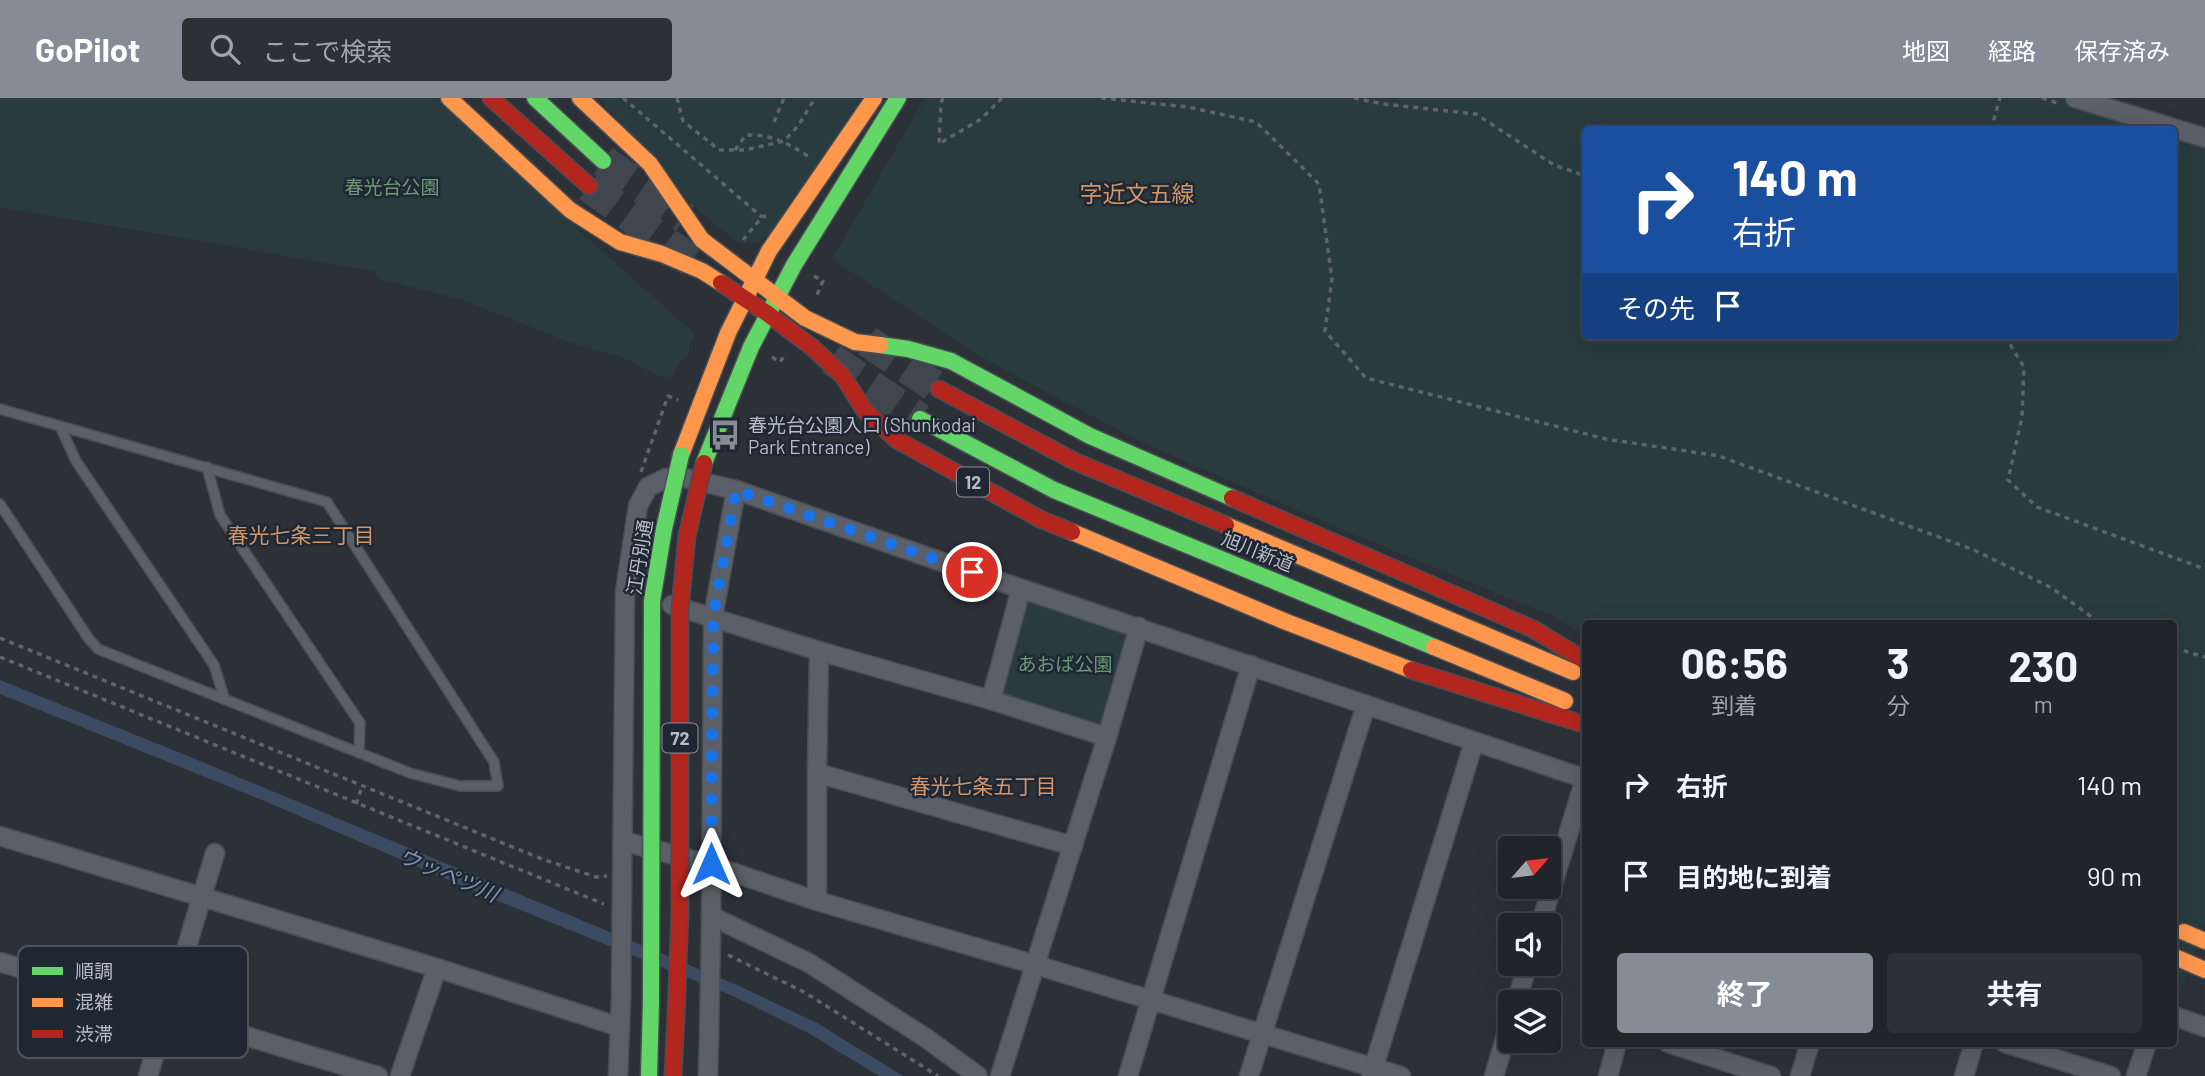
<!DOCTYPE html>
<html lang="ja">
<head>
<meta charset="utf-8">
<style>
  :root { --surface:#21252a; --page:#2d3136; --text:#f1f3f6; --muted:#a2a5a8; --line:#3e4247; --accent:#868c96 }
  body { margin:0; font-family:Barlow,"Noto Sans JP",sans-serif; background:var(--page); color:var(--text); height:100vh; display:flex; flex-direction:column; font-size:26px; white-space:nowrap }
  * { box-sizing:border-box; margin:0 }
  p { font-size:23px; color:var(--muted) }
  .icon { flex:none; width:38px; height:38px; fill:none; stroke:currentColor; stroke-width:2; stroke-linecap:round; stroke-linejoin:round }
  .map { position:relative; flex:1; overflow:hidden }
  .panel { position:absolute; left:1582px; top:522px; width:595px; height:427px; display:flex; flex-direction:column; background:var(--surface); border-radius:7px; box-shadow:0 7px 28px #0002,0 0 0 2px var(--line) }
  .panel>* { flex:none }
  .top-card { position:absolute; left:1582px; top:28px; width:595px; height:214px; border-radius:7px; box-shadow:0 7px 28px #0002,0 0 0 2px var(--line); background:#1a4fa0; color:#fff; overflow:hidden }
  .needle { width:46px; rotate:62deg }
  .fabs { position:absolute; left:1498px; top:738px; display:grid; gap:14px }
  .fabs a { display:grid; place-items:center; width:63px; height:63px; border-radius:7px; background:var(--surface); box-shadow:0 7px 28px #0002,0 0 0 2px var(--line); font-size:35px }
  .pin { position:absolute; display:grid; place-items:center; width:60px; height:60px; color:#fff; margin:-30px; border:4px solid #fff; border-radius:50%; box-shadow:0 2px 7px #0007 }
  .me { position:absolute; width:77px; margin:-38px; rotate:0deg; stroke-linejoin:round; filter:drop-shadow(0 0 5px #0008) }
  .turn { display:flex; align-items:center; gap:24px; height:147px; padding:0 35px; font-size:32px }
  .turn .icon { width:91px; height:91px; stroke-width:2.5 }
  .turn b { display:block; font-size:49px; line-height:60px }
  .then { display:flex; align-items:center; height:66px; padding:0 35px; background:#0003; gap:14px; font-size:26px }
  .eta { display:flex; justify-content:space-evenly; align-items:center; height:119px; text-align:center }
  .eta b { font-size:42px; font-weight:700; line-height:49px }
  .cta { display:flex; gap:14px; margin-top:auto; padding:14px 35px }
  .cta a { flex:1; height:80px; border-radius:7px; background:var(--accent); color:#fff; font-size:28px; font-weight:700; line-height:80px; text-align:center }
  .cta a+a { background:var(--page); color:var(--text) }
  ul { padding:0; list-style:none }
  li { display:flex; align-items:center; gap:21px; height:91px; padding:0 35px }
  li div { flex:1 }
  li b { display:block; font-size:26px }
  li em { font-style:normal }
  header { display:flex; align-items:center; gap:42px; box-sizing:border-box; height:98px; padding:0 35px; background:var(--accent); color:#fff }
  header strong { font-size:33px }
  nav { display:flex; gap:38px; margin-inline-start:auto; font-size:24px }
  .search { width:490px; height:63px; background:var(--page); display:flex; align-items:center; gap:18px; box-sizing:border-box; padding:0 24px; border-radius:7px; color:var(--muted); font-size:26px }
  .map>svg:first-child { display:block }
</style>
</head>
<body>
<header>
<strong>GoPilot</strong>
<div class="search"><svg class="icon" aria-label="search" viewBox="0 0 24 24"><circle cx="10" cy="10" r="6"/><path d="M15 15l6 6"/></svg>ここで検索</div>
<nav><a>地図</a><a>経路</a><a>保存済み</a></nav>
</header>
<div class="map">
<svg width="2205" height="978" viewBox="0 0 2205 978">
  <rect width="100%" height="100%" fill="#2c3138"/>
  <g fill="#293b3e" fill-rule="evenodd">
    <polygon points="0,0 437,0 576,130 695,236 689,248 690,256 680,264 670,283 619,258 569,244 460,201 379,181 374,173 0,109"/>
    <polygon points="599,0 865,0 773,133 756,145 739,146 693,108"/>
    <path d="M925,0H2115L2205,28V823L2177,906L2174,905V525H1586L1585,538L1553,518L1348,434L1143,345L979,258L832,161ZM1586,32H2174V238H1586Z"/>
    <polygon points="1021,491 1139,529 1107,639 991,602"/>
  </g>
  <polygon fill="#3b4b62" points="0,582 195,661 737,887 817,925 903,978 879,978 808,935 733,898 498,803 262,702 0,596"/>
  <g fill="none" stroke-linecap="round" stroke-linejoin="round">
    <g stroke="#41464e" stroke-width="32" stroke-dasharray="32 16" stroke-linecap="butt">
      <polyline points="603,63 685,120"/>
      <polyline points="589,88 691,163"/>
      <polyline points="867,243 939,291"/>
      <polyline points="831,261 920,321"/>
    </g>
    <g stroke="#4a4d53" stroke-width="12">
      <g id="lane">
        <polyline points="0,311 327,404 494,664 498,688 460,688 410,675 98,551 89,541 0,406"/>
        <polyline points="60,328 76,363 214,567 224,599"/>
        <polyline points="207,369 220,417 360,625 359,655"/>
      </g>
    </g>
    <g stroke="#4a4d53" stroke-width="21">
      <g id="street">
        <polyline points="2075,0 2205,40"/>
        <polyline points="672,507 819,553 991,602 1107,639"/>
        <polyline points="991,602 1021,491"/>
        <polyline points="817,675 1073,748"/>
        <polyline points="0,738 437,870 620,929"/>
        <polyline points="623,743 711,767 817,803 1036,867 1401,978"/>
        <polyline points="622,787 625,494 638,408 648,389 666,380 681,379 736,392 948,466 1586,681"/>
        <polyline points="817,803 817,675 819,553"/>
        <polyline points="711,818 809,865 926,940 978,978"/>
        <polyline points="1540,828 1585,681"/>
        <polyline points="711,831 713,519 736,392"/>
        <polyline points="0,864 378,978"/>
        <polyline points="1516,905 1528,866"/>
        <polyline points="2174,918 2205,929"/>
        <polyline points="1668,945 1771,978"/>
        <polyline points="2005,945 2111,978"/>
        <polyline points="148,978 215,755"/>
        <polyline points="400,978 437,870"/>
        <polyline points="618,978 621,900"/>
        <polyline points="708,978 709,939"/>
        <polyline points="1000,978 1107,639 1139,529"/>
        <polyline points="1128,978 1251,567"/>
        <polyline points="1249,978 1366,607"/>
        <polyline points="1371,978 1474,644"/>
        <polyline points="1494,978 1510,924"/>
        <polyline points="1608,978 1617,945"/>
        <polyline points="1800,978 1810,945"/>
        <polyline points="1964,978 1974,945"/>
        <polyline points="2136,978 2147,945"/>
      </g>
    </g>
    <g stroke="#4a4d55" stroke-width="19">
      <g id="fast">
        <polyline points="535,0 603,63"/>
        <polyline points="880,247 908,251 951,263 1090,338 1232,400"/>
        <polyline points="920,321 1054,392 1434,549"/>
        <polyline points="704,365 751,249 794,167 898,0"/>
        <polyline points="649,978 651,904"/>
      </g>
    </g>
    <g stroke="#4a4d55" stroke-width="19">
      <g id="slow">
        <polyline points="449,0 570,112 620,144 662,156 702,173 721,185"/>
        <polyline points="580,0 650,66 702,142 805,220 855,244 880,247"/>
        <polyline points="681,357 728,235 769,153 874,0"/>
        <polyline points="1226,427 1573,574"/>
        <polyline points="1072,434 1284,523 1411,572"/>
        <polyline points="1434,549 1565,603"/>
        <polyline points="2184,834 2205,843"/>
        <polyline points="2175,859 2205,872"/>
      </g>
    </g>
    <g stroke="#4a4d55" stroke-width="19">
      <g id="jam">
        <polyline points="491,0 589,88"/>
        <polyline points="721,185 768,216 813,250 842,277 865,313 897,342 1040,421 1072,434"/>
        <polyline points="939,291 1074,363 1226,427"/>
        <polyline points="1232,400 1533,531 1586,563"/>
        <polyline points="1411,572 1586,627"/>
        <polyline points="673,978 676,918"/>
      </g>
    </g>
    <g stroke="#5f646a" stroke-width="3.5" stroke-dasharray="5 5" stroke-linecap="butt">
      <polyline points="623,0 762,119"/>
      <polyline points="677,0 683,23 719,52 745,52 784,43 798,28 815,0"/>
      <polyline points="943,0 941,5 939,46 981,21 1002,0"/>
      <polyline points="1101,0 1188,9 1256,24 1319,86 1332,181 1325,233 1366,280 1606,341 1719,358 1974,452 2052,490 2100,525"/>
      <polyline points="1354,0 1383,6 1476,16 1554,67 1586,78"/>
      <polyline points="2042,0 2060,6"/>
      <polyline points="774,24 784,0"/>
      <polyline points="1991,32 2000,0"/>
      <path d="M735,52L746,37C771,36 787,45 808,58"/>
      <polyline points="743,142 762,119 766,118"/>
      <polyline points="814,178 823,183 816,199"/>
      <polyline points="2005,238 2024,269 2022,319 2008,382 2037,409 2205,471"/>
      <polyline points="772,259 780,264 784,258"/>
      <polyline points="641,374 668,298 678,302"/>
      <polyline points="0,540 542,761 596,779 607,778"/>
      <polyline points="2174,550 2205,559"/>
      <polyline points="0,559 604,806"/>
      <polyline points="356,706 362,689"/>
      <polyline points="728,857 804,894 938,978"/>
    </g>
    <use href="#lane" stroke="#5b5f67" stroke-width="9"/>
    <use href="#street" stroke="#5b5f67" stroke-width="18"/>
    <use href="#fast" stroke="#63d668" stroke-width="16"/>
    <use href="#slow" stroke="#ff974d" stroke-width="16"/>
    <use href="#jam" stroke="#b3261e" stroke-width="16"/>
    <g stroke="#4a4d53" stroke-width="21" stroke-linecap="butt">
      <g id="street-bridge">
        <polyline points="621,900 622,787"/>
        <polyline points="709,939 711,831"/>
      </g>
    </g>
    <g stroke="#4a4d55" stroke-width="19" stroke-linecap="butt">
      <polyline id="fast-bridge" points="651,904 652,503 664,431 681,357"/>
    </g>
    <g stroke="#4a4d55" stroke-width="19" stroke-linecap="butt">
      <polyline id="jam-bridge" points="676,918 680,813 680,510 687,438 704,365"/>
    </g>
    <use href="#street-bridge" stroke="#5b5f67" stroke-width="18"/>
    <use href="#fast-bridge" stroke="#63d668" stroke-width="16"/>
    <use href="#jam-bridge" stroke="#b3261e" stroke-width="16"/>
  </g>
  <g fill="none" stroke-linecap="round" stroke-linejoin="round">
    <polyline stroke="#1a73e8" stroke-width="12" stroke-dasharray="0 21.6" points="711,766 713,519 736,392 972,474"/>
  </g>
  <defs>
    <g id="bus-bare" transform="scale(2.415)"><path d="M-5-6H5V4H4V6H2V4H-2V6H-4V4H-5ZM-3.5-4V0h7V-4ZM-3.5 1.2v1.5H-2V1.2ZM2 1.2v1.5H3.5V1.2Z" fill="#868c96" stroke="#1f2733" stroke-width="2.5" paint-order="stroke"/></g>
  </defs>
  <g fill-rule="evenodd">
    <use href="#bus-bare" x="725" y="337"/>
  </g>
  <g text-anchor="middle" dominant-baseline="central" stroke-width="5" stroke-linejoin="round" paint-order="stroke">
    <g fill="#1f2733" stroke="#89909c" stroke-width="2">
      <rect x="957" y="369.5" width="32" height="29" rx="5"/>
      <rect x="662.5" y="625.5" width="35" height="29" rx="5"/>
    </g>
    <g font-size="18" font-weight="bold" fill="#b6bdc9">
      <text x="973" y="384">12</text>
      <text x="680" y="640">72</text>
    </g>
    <g font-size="19" fill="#6e9977" stroke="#1f2733">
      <text x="392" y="88">春光台公園</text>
      <text x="1065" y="565">あおば公園</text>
    </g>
    <g font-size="19" fill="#b6bdc9" stroke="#1f2733" text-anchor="start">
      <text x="748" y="326">春光台公園入口 (Shunkodai<tspan x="748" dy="22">Park Entrance)</tspan></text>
    </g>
    <g font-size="19" fill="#b6bdc9" stroke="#1f2733">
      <text transform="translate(1258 453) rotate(22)">旭川新道</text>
      <text transform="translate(639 459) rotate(-81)">江丹別通</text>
    </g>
    <g font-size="21" fill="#d19569" stroke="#1f2733">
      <text x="301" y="436">春光七条三丁目</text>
      <text x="983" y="687">春光七条五丁目</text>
    </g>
    <g font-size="21" font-style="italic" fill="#7f94af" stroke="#1f2733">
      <text transform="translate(449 776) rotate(23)">ウッペツ川</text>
    </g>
    <g font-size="23" fill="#d19569" stroke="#1f2733">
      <text x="1137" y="95">字近文五線</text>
    </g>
  </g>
  <rect x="18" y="848" width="230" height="112" rx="10" fill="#1f2733" stroke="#4c5460" stroke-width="2"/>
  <rect x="32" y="869" width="31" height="8" fill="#63d668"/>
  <rect x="32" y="900" width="31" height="9" fill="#ff974d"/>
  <rect x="32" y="932" width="31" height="8" fill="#b3261e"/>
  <g font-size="19" fill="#b6bdc9">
    <text x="75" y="880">順調</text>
    <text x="75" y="911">混雑</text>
    <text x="75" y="943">渋滞</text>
  </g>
</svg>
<div class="fabs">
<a><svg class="needle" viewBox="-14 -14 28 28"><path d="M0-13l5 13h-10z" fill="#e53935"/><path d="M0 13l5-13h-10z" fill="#a2a5a8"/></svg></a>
<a><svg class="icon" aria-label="sound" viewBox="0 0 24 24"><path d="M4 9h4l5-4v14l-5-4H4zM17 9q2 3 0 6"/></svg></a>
<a><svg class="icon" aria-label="layers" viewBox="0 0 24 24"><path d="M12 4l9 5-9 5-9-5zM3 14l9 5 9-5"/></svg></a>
</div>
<div class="pin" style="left:972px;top:474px;background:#d93025"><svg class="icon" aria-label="arrive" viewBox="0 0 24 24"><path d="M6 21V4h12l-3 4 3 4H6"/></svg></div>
<svg class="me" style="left:711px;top:766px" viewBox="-20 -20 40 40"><path d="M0-17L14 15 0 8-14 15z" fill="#1a73e8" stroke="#fff" stroke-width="4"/></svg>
<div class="top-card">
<div class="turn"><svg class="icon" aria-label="right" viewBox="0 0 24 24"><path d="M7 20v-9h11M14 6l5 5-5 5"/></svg><div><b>140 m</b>右折</div></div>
<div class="then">その先<svg class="icon" aria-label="arrive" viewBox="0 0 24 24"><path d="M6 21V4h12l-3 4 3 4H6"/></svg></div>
</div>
<section class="panel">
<div class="eta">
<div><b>06:56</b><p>到着</p></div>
<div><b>3</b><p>分</p></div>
<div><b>230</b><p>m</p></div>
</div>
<ul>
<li><svg class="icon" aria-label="right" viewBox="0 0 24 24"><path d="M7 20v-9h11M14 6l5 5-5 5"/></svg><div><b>右折</b></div><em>140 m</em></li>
<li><svg class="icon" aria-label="arrive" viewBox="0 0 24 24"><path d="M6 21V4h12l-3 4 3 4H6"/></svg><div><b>目的地に到着</b></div><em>90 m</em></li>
</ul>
<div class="cta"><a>終了</a><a>共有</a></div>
</section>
</div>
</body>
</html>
